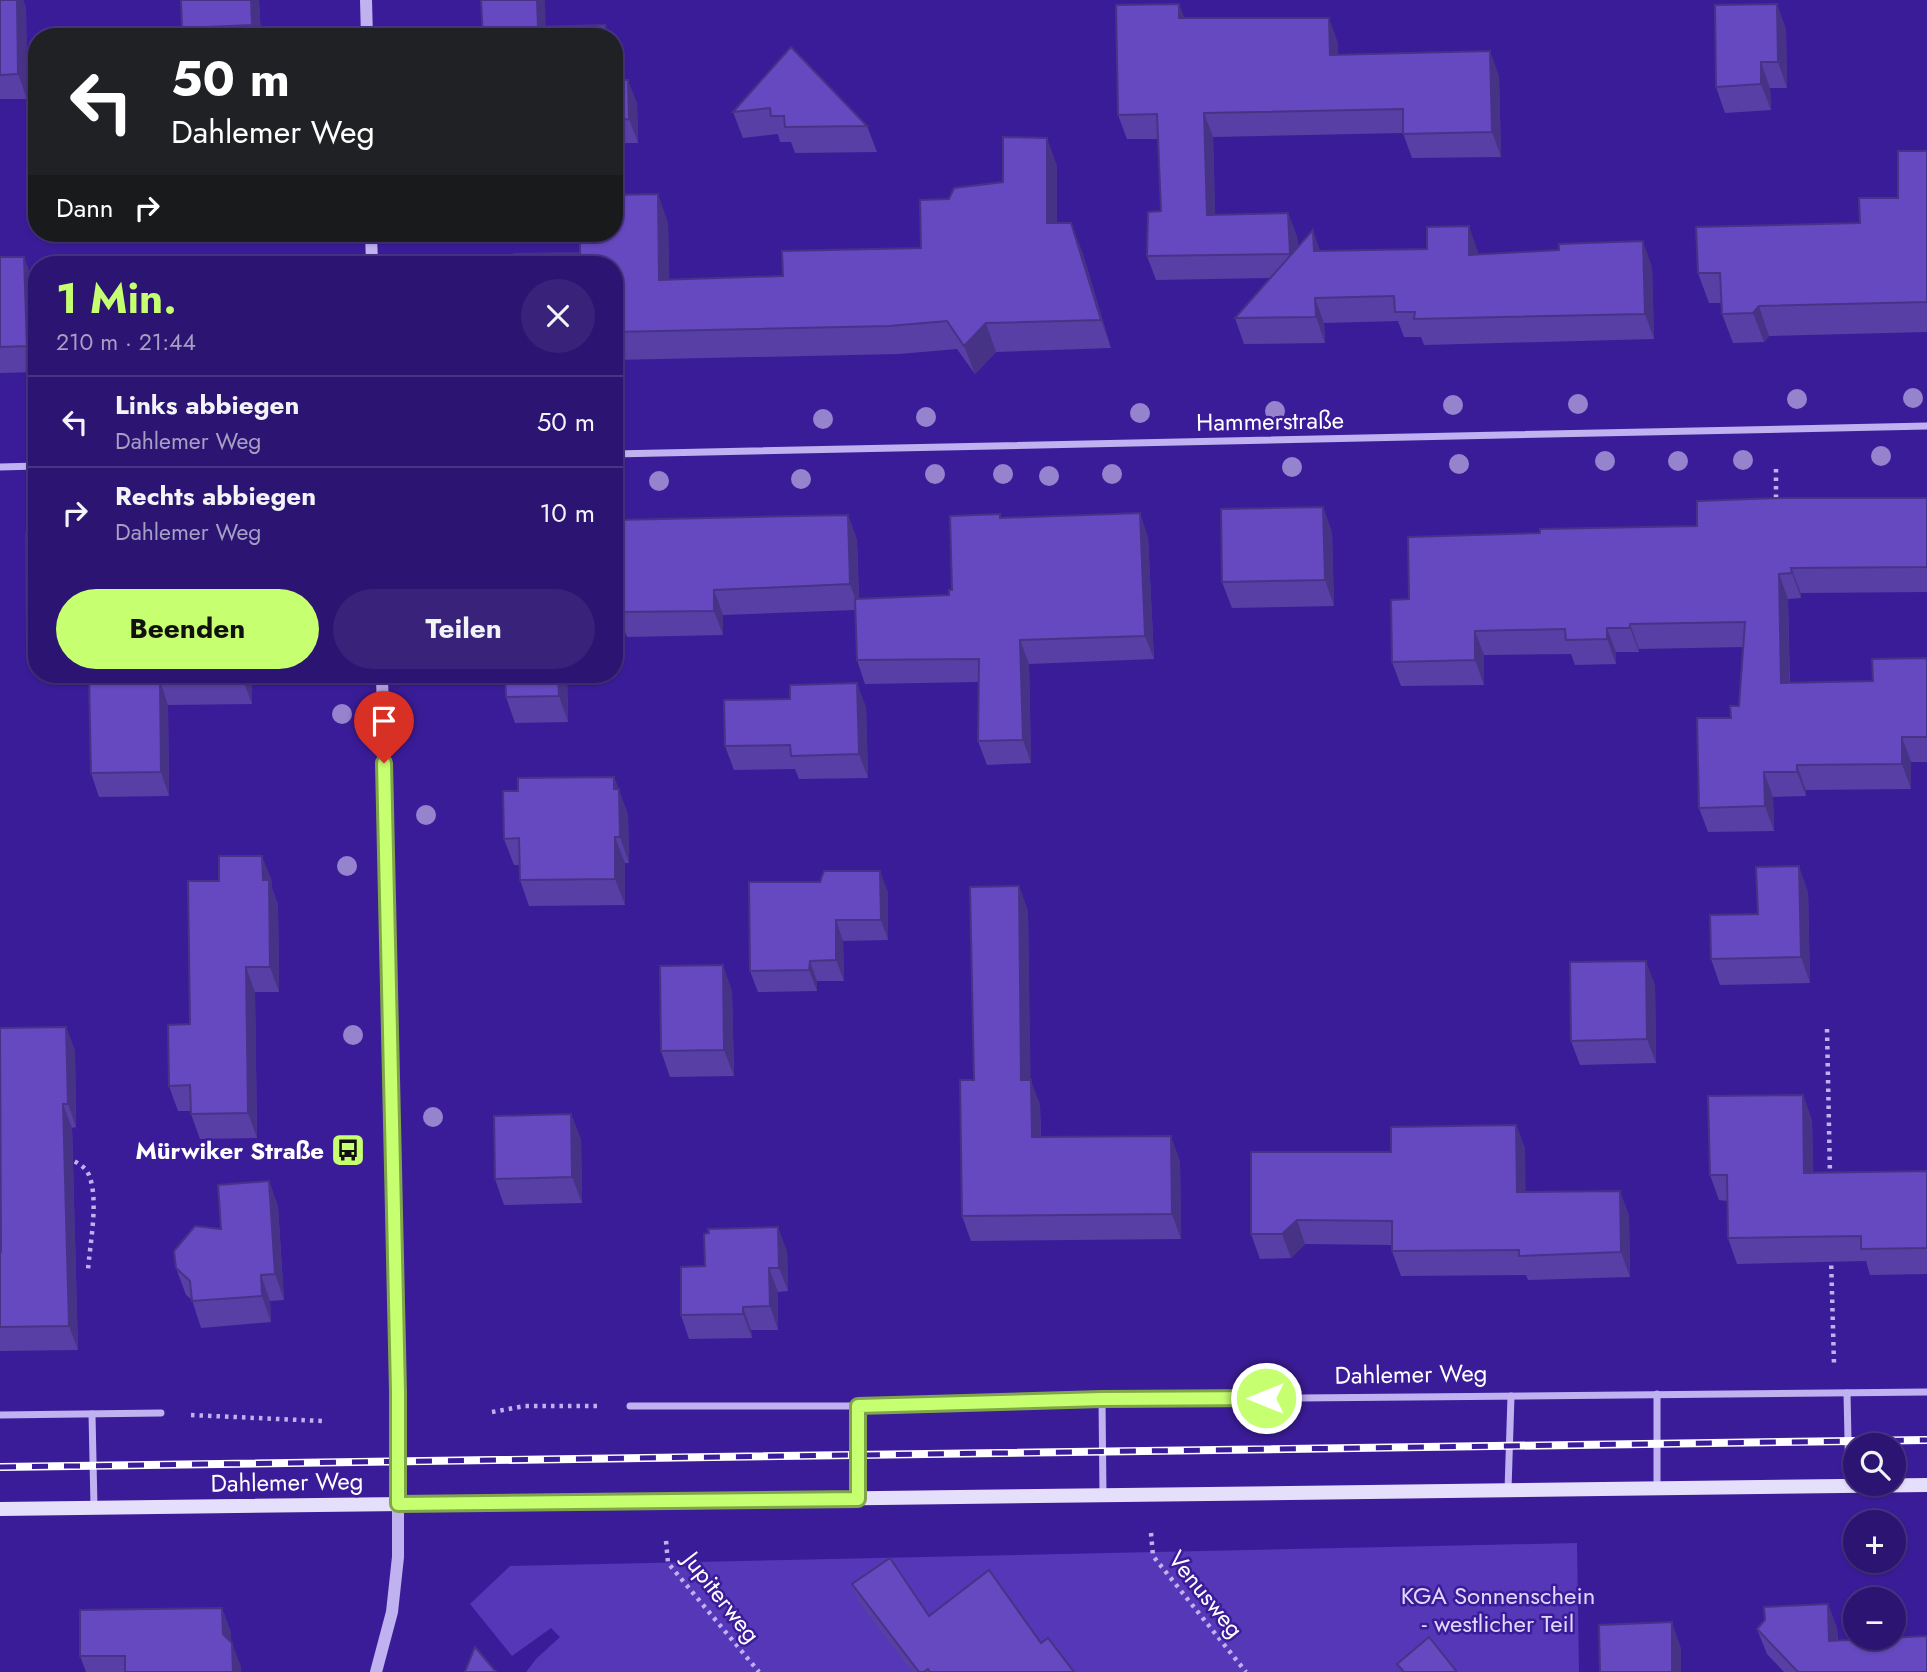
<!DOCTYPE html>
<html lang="de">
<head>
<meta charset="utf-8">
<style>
  :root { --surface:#2c1572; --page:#38227a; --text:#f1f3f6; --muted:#a69fc4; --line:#483484; --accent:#c6ff70 }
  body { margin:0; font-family:Jost,sans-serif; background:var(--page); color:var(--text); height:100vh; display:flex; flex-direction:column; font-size:26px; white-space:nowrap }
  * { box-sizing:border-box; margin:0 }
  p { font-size:23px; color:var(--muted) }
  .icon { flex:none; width:38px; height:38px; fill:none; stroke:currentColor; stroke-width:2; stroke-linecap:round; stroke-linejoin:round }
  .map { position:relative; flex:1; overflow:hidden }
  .side { position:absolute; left:28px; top:256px; width:595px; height:427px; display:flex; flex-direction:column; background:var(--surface); border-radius:28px; box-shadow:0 2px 5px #0004,0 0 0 2px var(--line) }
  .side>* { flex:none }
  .banner { position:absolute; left:28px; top:28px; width:595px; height:214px; border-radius:28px; box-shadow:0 2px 5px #0004,0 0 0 2px var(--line); background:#202124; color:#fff; overflow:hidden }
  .fabs { position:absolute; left:1843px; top:1433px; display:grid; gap:14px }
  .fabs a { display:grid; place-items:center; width:63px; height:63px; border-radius:50%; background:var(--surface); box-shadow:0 2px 5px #0004,0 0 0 2px var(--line); font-size:35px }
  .pin { position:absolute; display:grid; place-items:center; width:60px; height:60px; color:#fff; margin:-72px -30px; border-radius:50% 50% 50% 0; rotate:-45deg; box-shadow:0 0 7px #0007 }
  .pin .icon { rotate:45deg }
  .me { position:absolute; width:77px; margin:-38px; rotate:270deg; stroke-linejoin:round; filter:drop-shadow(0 0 5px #0008) }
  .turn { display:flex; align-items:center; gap:24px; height:147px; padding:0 28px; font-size:32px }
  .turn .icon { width:91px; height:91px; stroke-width:2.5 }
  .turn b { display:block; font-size:49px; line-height:60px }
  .then { display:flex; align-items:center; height:66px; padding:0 28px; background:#0003; gap:14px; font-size:26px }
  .round { display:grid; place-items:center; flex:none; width:74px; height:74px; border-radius:37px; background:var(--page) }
  .headline { display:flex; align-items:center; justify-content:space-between; height:119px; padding:0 28px }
  h1 { font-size:42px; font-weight:700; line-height:52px; color:var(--accent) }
  .action { display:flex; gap:14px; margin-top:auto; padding:14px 28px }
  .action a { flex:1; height:80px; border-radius:42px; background:var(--accent); color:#111; font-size:28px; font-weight:700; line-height:80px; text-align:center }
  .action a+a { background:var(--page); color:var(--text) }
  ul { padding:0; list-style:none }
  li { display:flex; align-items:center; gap:21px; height:91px; padding:0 28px; border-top:2px solid var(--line) }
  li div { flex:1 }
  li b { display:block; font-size:26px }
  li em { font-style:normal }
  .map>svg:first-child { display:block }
</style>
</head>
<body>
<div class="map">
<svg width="1927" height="1672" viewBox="0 0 1927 1672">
  <rect width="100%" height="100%" fill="#3b1c98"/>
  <polygon fill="#5537b8" points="1577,1543 1579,1672 526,1672 536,1659 560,1637 551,1628 512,1656 470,1604 510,1566"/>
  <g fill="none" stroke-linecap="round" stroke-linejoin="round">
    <g stroke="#c0b1f0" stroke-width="4.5" stroke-dasharray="3.5 5" stroke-linecap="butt">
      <polyline points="1776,469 1776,503"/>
      <polyline points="1827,1029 1830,1175"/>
      <path d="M67,1158C75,1161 85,1166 89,1175C99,1200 90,1243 88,1270"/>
      <polyline points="1831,1257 1834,1364"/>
      <polyline points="492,1412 525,1406 601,1406"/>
      <polyline points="191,1415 322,1421"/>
      <polyline points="1151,1533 1153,1556 1246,1672"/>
      <polyline points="666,1541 668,1563 759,1672"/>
    </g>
    <g stroke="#c0b1f0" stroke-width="7">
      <polyline points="614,454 1927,426"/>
      <polyline points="0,467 37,466"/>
      <polyline points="1847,1393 1849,1486"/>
      <polyline points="1102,1400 1103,1495"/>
      <polyline points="630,1406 858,1406 1102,1400 1927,1392"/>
      <polyline points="858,1406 858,1499"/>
      <polyline points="92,1414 94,1507"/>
      <polyline points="0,1415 161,1413"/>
      <polyline points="1657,1488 1657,1394"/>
      <polyline points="1508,1490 1511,1396"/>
    </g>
    <g stroke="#c0b1f0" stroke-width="12">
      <polyline points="366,0 367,37"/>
      <polyline points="371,233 372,264"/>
      <polyline points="376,1672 392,1612 398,1557 398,1392 382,674"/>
    </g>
    <polyline stroke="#e6dffb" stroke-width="14" points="0,1509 1927,1485"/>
    <g stroke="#fff" stroke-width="8">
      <polyline id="rail" points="0,1467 1927,1440"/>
    </g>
    <use href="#rail" stroke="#3b1c98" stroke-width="5" stroke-dasharray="16" stroke-linecap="butt"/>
  </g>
  <g fill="#9683ce">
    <circle cx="1913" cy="398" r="10"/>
    <circle cx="1797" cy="399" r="10"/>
    <circle cx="1578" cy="404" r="10"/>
    <circle cx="1453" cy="405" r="10"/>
    <circle cx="1275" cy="411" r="10"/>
    <circle cx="1140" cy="413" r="10"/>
    <circle cx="926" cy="417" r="10"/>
    <circle cx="823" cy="419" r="10"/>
    <circle cx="1881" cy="456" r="10"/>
    <circle cx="1743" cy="460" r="10"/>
    <circle cx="1605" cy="461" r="10"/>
    <circle cx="1678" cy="461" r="10"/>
    <circle cx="1459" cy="464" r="10"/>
    <circle cx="1292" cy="467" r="10"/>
    <circle cx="935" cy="474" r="10"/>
    <circle cx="1003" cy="474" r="10"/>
    <circle cx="1112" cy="474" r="10"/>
    <circle cx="1049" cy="476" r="10"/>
    <circle cx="801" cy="479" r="10"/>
    <circle cx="659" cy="481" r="10"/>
    <circle cx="342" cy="714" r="10"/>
    <circle cx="426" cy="815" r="10"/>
    <circle cx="347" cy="866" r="10"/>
    <circle cx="353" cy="1035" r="10"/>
    <circle cx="433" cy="1117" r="10"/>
  </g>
  <g fill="#583fa5">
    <polygon points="0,0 23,0 26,8 27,99 0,99"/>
    <polygon points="259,0 261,37 185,37 182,28"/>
    <polygon points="1179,4 1184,18 1338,43 1338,55 1499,76 1501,157 1412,158 1403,133 1213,137 1215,215 1288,213 1297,237 1298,248 1321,251 1478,252 1478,254 1652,267 1654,339 1424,345 1421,337 1404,337 1398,321 1324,323 1325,343 1244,344 1235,318 1270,278 1156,280 1147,256 1161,211 1158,139 1127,139 1118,115"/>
    <polygon points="1777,4 1786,30 1787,88 1770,88 1771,110 1725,113 1716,87"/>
    <polygon points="791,47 867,126 877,152 795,153 791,142 780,142 778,134 743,138 733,112"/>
    <polygon points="614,56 619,70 619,80 637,103 638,143 614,143"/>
    <polygon points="1927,151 1927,332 1769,336 1764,342 1733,343 1722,314 1722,303 1709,303 1698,273 1860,223 1898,198"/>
    <polygon points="1057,166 1057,223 1082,251 1111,348 996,352 975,374 957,349 899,354 614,360 614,264 580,253 668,223 669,280 783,276 921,248 949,199"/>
    <polygon points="0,257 33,282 36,372 0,373"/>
    <polygon points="1927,498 1927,592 1801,593 1801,598 1788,599 1790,683 1873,681 1927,658 1927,762 1911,762 1911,789 1806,790 1806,796 1773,797 1774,831 1708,832 1699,808 1731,718 1739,706 1743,647 1639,649 1639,652 1616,652 1616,664 1575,665 1571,654 1484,655 1484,685 1401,686 1392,662 1409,599 1540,533 1697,526"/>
    <polygon points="1323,507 1332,533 1334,606 1232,608 1222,582"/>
    <polygon points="1000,514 1001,518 1148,537 1154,659 1029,664 1031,763 987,765 978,741 979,682 865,684 857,660 855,610 723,615 723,635 627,637 617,612 848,515 857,540 859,599 949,595"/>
    <polygon points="37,533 37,674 251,674 252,704 168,705 169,796 99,797 91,773 89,676 37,677 27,651"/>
    <polygon points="505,674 567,674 568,722 515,723 506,697"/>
    <polygon points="866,707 868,778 799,779 795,769 734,770 725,746"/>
    <polygon points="614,777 628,815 629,863 625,863 625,905 529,906 520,880 519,865 514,865 504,839 518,791"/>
    <polygon points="272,881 272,888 278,905 279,992 255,992 257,1138 200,1139 191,1114 191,1111 178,1111 169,1086 190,1024"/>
    <polygon points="749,882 888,892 888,940 843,941 844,981 817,981 817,991 758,992 750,971"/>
    <polygon points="1019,886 1028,912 1030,1080 1040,1105 1041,1137 1180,1161 1181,1239 971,1241 962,1216 974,1080"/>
    <polygon points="1808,892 1810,983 1720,985 1711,959 1758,914"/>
    <polygon points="1655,985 1656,1063 1580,1065 1571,1041"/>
    <polygon points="732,991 734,1076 670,1077 661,1051"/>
    <polygon points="66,1027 75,1051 76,1127 72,1128 78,1350 0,1351 0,1252 1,1252"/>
    <polygon points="1803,1095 1812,1121 1813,1172 1927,1171 1927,1274 1870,1275 1866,1261 1737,1264 1728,1238 1727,1201 1719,1200 1710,1175"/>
    <polygon points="571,1114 581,1140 582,1203 504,1205 495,1179"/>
    <polygon points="1516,1125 1525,1149 1525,1192 1629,1215 1630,1277 1528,1280 1526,1275 1401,1276 1392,1251 1392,1245 1305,1244 1291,1258 1260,1259 1251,1234 1391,1152"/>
    <polygon points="269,1181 278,1207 284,1300 270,1301 271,1322 201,1328 192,1300 186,1295 176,1268 221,1229"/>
    <polygon points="787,1251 788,1291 778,1292 778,1330 751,1330 752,1338 689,1339 681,1315 705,1266"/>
    <polygon points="852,1584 929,1616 1041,1643 1074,1672 912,1672 858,1601"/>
    <polygon points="1828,1604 1837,1629 1838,1641 1921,1637 1927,1672 1784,1672 1767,1654 1757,1629"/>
    <polygon points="222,1608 231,1633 231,1643 241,1667 241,1672 86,1672 80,1656"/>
  </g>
  <g fill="#473386">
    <polygon points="17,0 23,0 26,8 27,99 18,74"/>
    <polygon points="251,0 259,0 261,37 256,37 252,25"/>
    <polygon points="537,0 545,0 546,37 538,27"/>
    <polygon points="1179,4 1188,28 1179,18"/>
    <polygon points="1777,4 1786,30 1787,88 1778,62"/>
    <polygon points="1329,18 1338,43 1339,79 1330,55"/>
    <polygon points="1490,51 1499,76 1501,157 1492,132"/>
    <polygon points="614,56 619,70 619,104 614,92"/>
    <polygon points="1761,62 1770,88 1771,110 1761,84"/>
    <polygon points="628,80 637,103 638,143 629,119"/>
    <polygon points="1204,113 1213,137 1216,240 1207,215"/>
    <polygon points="1047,138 1057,166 1057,252 1047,223"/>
    <polygon points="658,194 668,223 670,308 659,280"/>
    <polygon points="1288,213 1297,237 1299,278 1290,254"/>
    <polygon points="1071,223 1082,251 1111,348 1101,320"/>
    <polygon points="1469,226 1478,252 1478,280 1469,255"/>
    <polygon points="1313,230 1322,256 1314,251"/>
    <polygon points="1643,241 1652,267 1654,339 1645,314"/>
    <polygon points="24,257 33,282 36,372 27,346"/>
    <polygon points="1315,298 1324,323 1325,343 1316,317"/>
    <polygon points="1759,306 1769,336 1764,342 1753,313"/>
    <polygon points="986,323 996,352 975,374 964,346"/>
    <polygon points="1323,507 1332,533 1334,606 1325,580"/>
    <polygon points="1140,513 1148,537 1154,659 1145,636"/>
    <polygon points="848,515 857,540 859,609 850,584"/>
    <polygon points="1791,568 1801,593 1801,598 1792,573"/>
    <polygon points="1779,574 1788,599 1790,708 1781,683"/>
    <polygon points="714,590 723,615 723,635 714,611"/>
    <polygon points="1630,624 1639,649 1639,652 1630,628"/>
    <polygon points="1607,628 1616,652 1616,664 1607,639"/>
    <polygon points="1475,631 1484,655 1484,685 1475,660"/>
    <polygon points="1020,640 1029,664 1031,763 1023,740"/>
    <polygon points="243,674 251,674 252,704 243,680"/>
    <polygon points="558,674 567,674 568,722 559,696"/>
    <polygon points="160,681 168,705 169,796 161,772"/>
    <polygon points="857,683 866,707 868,778 859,754"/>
    <polygon points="1902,737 1911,762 1911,789 1902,764"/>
    <polygon points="1797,765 1806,790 1806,796 1797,772"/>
    <polygon points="1764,772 1773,797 1774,831 1765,806"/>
    <polygon points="614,777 628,815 629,863 620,837 614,789"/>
    <polygon points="615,837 625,863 625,905 615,879"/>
    <polygon points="262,856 272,881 272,888 278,905 279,992 270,967"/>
    <polygon points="1799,866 1808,892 1810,983 1801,957"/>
    <polygon points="880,871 888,892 888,940 881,920"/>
    <polygon points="1019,886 1028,912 1031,1105 1021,1080"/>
    <polygon points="836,920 843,941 844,981 836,960"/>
    <polygon points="810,961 817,981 817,991 809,970"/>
    <polygon points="1646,961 1655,985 1656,1063 1647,1039"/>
    <polygon points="723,965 732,991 734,1076 724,1050"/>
    <polygon points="246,967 255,992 257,1138 248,1113"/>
    <polygon points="66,1027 75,1051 76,1127 68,1104"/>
    <polygon points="1031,1080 1040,1105 1041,1162 1032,1137"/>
    <polygon points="1803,1095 1812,1121 1814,1198 1804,1173"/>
    <polygon points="63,1104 72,1128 78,1350 69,1326"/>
    <polygon points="571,1114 581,1140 582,1203 572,1177"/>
    <polygon points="1516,1125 1525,1149 1526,1216 1517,1192"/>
    <polygon points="1171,1136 1180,1161 1181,1239 1172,1214"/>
    <polygon points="269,1181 278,1207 284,1300 275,1274"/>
    <polygon points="1620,1191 1629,1215 1630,1277 1621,1252"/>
    <polygon points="1297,1220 1305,1244 1291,1258 1282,1234"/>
    <polygon points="778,1227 787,1251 788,1291 779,1268"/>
    <polygon points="769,1268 778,1292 778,1330 770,1306"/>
    <polygon points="261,1275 270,1301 271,1322 262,1296"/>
    <polygon points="743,1307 751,1330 752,1338 743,1314"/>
    <polygon points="1828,1604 1837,1629 1838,1666 1829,1641"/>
    <polygon points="222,1608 231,1633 232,1658 223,1634"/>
    <polygon points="1672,1622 1681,1648 1681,1672 1672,1672"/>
    <polygon points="232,1643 241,1667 241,1672 233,1672"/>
  </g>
  <g fill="#6649c0" stroke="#473386" stroke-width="2">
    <polygon points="0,0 17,0 18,74 0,75"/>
    <polygon points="181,0 251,0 252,25 182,28"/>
    <polygon points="481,0 537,0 538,27 605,25 606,37 483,37"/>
    <polygon points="1179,4 1179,18 1329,18 1330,55 1490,51 1492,132 1403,134 1403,109 1204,113 1207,215 1288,213 1290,254 1147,256 1148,212 1161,211 1157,114 1118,115 1116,5"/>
    <polygon points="1777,4 1778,62 1761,62 1761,84 1716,87 1715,5"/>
    <polygon points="791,47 867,126 785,127 784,116 771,116 770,108 733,112"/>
    <polygon points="614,80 628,80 629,119 614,120"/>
    <polygon points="1003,137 1047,138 1047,223 1071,223 1101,320 986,323 964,346 947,321 889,326 614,332 614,264 515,264 514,254 580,253 580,233 614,233 614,195 658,194 659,280 783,276 782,251 921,248 920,200 949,199 954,188 1003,182"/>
    <polygon points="1898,151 1927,151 1927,302 1759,306 1753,313 1722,314 1720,273 1698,273 1696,227 1860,223 1859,198 1898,198"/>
    <polygon points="1469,226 1469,255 1559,250 1559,244 1643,241 1645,314 1414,319 1415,312 1395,312 1394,296 1315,298 1316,317 1235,318 1313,230 1314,251 1427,249 1427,227"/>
    <polygon points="0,257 24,257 27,346 0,347"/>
    <polygon points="1778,498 1927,498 1927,567 1791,568 1792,573 1779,574 1781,683 1873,681 1872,659 1927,658 1927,737 1902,737 1902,764 1797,765 1797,772 1764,772 1765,806 1699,808 1697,718 1731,718 1730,706 1739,706 1745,622 1630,624 1630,628 1607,628 1607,639 1566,640 1565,629 1475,631 1475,660 1392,662 1391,600 1409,599 1408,537 1540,533 1540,529 1697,526 1697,501"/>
    <polygon points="1323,507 1325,580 1222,582 1221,509"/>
    <polygon points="1140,513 1145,636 1020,640 1023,740 978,741 979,659 857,660 855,599 949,595 949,590 952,590 950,516 1000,514 1000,518"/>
    <polygon points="848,515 850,584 714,590 714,611 617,612 617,520"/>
    <polygon points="26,533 37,533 37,651 27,651"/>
    <polygon points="89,674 243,674 243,680 160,681 161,772 91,773"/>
    <polygon points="505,674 558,674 559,696 506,697"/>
    <polygon points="857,683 859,754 791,756 790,745 725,746 724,700 790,699 790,685"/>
    <polygon points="614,777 614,789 619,789 620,837 615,837 615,879 520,880 519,838 504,839 503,791 518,791 518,778"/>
    <polygon points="219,856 262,856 263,880 269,880 270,967 246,967 248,1113 191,1114 190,1085 169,1086 168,1025 190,1024 188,881 219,881"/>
    <polygon points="1799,866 1801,957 1711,959 1710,915 1758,914 1756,867"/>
    <polygon points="824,871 880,871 881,920 836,920 836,960 810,961 809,970 750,971 749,882 820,882"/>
    <polygon points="1019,886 1021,1080 1031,1080 1032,1137 1171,1136 1172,1214 962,1216 960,1080 974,1080 970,887"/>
    <polygon points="1646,961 1647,1039 1571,1041 1570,962"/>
    <polygon points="723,965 724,1050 661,1051 660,966"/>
    <polygon points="66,1027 68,1104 63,1104 69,1326 0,1327 0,1252 1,1252 0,1028"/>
    <polygon points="1803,1095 1804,1173 1927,1171 1927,1248 1861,1249 1861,1236 1728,1238 1727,1175 1710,1175 1708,1096"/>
    <polygon points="571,1114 572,1177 495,1179 494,1116"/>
    <polygon points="1516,1125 1517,1192 1620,1191 1621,1252 1519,1256 1519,1250 1392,1251 1392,1221 1297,1220 1282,1234 1251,1234 1251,1152 1391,1152 1391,1127"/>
    <polygon points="269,1181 275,1274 261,1275 262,1296 192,1301 190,1281 176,1268 174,1251 195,1226 221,1229 218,1185"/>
    <polygon points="778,1227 779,1268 769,1268 770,1306 743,1307 743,1314 681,1315 681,1267 705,1266 704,1234 709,1233 708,1229"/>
    <polygon points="890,1558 929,1616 989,1570 1041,1643 1048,1638 1074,1672 930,1672 928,1669 924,1672 919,1672 852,1584"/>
    <polygon points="1828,1604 1829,1641 1927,1636 1927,1672 1798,1672 1757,1629 1765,1620 1764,1607"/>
    <polygon points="222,1608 223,1634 232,1643 233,1672 125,1672 125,1656 80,1656 80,1610"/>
    <polygon points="1672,1622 1672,1672 1600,1672 1599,1625"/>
    <polygon points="1429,1637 1457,1672 1404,1672 1397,1664"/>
    <polygon points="475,1647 496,1672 465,1672"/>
  </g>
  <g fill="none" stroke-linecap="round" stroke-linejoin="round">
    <g stroke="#81a649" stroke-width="18">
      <polyline id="route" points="384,763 398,1392 398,1504 858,1499 858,1406 1102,1399 1266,1398"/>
    </g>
    <use href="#route" stroke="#c6ff70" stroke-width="12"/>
  </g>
  <defs>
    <g id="bus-square" transform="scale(1.75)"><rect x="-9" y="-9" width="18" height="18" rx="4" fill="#c6ff70" stroke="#3b1c98"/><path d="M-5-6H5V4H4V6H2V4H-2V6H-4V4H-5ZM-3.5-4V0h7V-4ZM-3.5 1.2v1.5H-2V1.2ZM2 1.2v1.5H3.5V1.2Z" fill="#111"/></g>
  </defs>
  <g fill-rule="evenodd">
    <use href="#bus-square" x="348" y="1150"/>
  </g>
  <g text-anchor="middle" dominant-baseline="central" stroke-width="5" stroke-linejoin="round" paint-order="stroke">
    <g font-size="24" fill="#fff" stroke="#3b1c98">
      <text transform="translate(1270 421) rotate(-1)">Hammerstraße</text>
      <text transform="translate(1411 1374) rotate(-1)">Dahlemer Weg</text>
      <text transform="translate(287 1482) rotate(-1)">Dahlemer Weg</text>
      <text transform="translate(1206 1594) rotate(51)">Venusweg</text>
      <text transform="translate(722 1597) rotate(52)">Jupiterweg</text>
    </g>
    <g font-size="24" font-weight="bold" fill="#fff" stroke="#3b1c98" text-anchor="end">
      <text x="324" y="1150">Mürwiker Straße</text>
    </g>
    <g font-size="24" fill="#e0d8fb" stroke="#3b1c98">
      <text x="1498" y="1595">KGA Sonnenschein<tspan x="1498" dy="28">- westlicher Teil</tspan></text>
    </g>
  </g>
</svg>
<div class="fabs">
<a><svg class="icon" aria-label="search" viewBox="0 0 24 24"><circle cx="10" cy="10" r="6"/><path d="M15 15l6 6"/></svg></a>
<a>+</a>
<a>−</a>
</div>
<div class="pin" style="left:384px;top:763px;background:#d93025"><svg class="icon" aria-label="arrive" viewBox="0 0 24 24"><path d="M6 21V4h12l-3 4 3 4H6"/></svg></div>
<svg class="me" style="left:1266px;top:1398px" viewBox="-20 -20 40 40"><circle r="17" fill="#c6ff70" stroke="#fff" stroke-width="3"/><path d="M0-11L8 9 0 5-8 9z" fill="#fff"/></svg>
<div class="banner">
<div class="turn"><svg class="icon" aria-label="left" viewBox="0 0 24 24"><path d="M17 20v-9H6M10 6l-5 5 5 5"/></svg><div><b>50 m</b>Dahlemer Weg</div></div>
<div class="then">Dann<svg class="icon" aria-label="right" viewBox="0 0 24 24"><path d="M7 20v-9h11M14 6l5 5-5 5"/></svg></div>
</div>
<section class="side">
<div class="headline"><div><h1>1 Min.</h1><p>210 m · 21:44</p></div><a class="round"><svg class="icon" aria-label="close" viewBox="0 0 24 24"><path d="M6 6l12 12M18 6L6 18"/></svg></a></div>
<ul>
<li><svg class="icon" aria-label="left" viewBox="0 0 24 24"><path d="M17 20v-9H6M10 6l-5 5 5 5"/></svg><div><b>Links abbiegen</b><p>Dahlemer Weg</p></div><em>50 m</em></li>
<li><svg class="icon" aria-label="right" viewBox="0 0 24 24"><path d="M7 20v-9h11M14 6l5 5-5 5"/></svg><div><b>Rechts abbiegen</b><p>Dahlemer Weg</p></div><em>10 m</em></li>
</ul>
<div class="action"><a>Beenden</a><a>Teilen</a></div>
</section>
</div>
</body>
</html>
